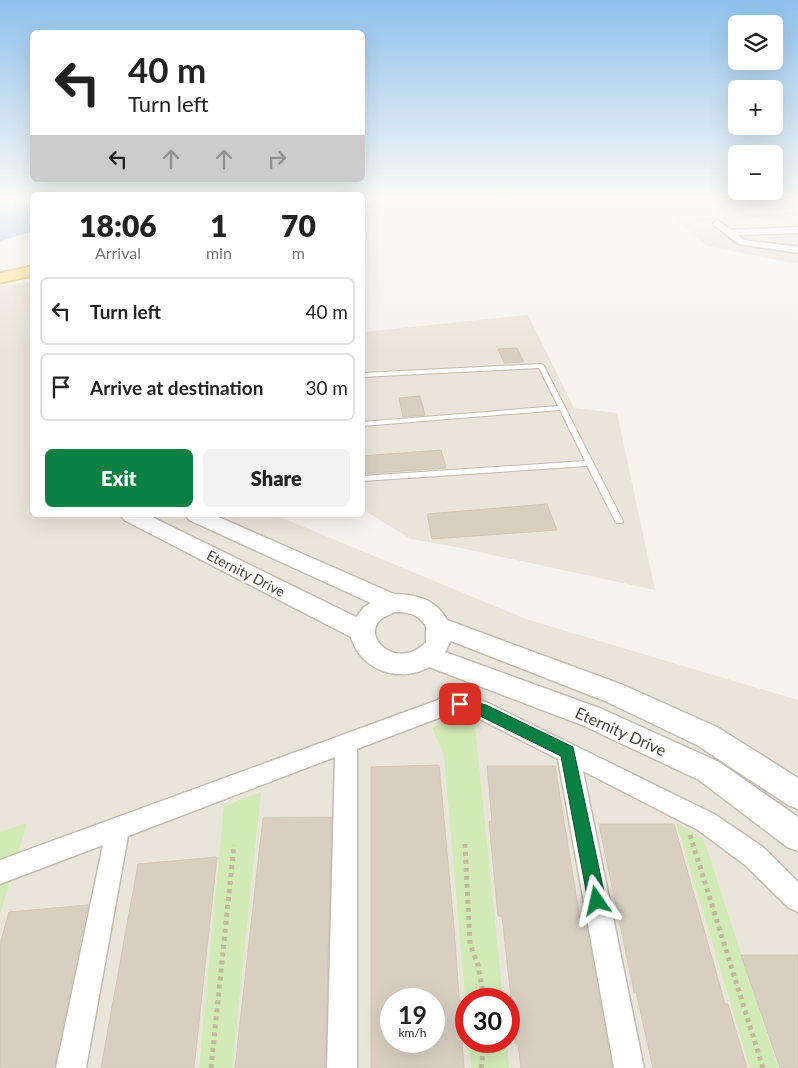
<!DOCTYPE html>
<html lang="en">
<head>
<meta charset="utf-8">
<style>
  :root { --surface:#fff; --page:#f2f2f2; --text:#222; --muted:#767676; --line:#e0e0e0; --accent:#0b8043 }
  body { margin:0; font-family:Lato,sans-serif; background:var(--page); color:var(--text); height:100vh; display:flex; flex-direction:column; font-size:19px; white-space:nowrap }
  * { box-sizing:border-box; margin:0 }
  p { font-size:16px; color:var(--muted) }
  .icon { flex:none; width:28px; height:28px; fill:none; stroke:currentColor; stroke-width:2; stroke-linecap:round; stroke-linejoin:round }
  .map { position:relative; flex:1; overflow:hidden }
  .details { position:absolute; left:30px; top:192px; width:335px; height:325px; display:flex; flex-direction:column; background:var(--surface); border-radius:8px; box-shadow:0 5px 20px #0002 }
  .details>* { flex:none }
  .banner { position:absolute; left:30px; top:30px; width:335px; height:152px; border-radius:8px; box-shadow:0 5px 20px #0002; background:#fff; color:var(--text); overflow:hidden }
  .controls { position:absolute; left:728px; top:15px; display:grid; gap:10px }
  .controls a { display:grid; place-items:center; width:55px; height:55px; border-radius:8px; background:var(--surface); box-shadow:0 5px 20px #0002; font-size:25px }
  .speed { position:absolute; left:380px; top:988px; display:flex; gap:10px; font-size:25px; font-weight:700; text-align:center }
  .speed>* { display:grid; place-content:center; width:65px; height:65px; border-radius:50%; background:var(--surface); box-shadow:0 5px 20px #0002; line-height:1 }
  .speed small { font-size:12px; font-weight:400 }
  .speed .limit { border:8px solid #d22; background:#fff; color:#111 }
  .pin { position:absolute; display:grid; place-items:center; width:42px; height:42px; color:#fff; margin:-21px; border-radius:10px; box-shadow:0 2px 8px #0006 }
  .me { position:absolute; width:55px; margin:-28px; rotate:349deg; stroke-linejoin:round; filter:drop-shadow(0 0 4px #0008) }
  .turn { display:flex; align-items:center; gap:18px; height:105px; padding:0 15px; font-size:22px }
  .turn .icon { width:65px; height:65px; stroke-width:2.5 }
  .turn b { display:block; font-size:35px; line-height:42px }
  .lanes { display:flex; align-items:center; height:48px; padding:0 15px; background:#0003; justify-content:center; gap:25px; direction:ltr }
  .lanes .off { opacity:.35 }
  .eta { display:flex; justify-content:space-evenly; align-items:center; height:85px; text-align:center }
  .eta b { font-size:30px; font-weight:800; line-height:35px }
  .primary-button { display:flex; gap:10px; margin-top:auto; padding:10px 15px }
  .primary-button a { flex:1; height:58px; border-radius:8px; background:var(--accent); color:#fff; font-size:20px; font-weight:800; line-height:58px; text-align:center }
  .primary-button a+a { background:var(--page); color:var(--text) }
  ul { padding:0; list-style:none }
  li { display:flex; align-items:center; gap:15px; height:68px; margin:0 10px 8px; padding:0 5px; border:2px solid var(--line); border-radius:8px }
  li div { flex:1 }
  li b { display:block; font-size:19px }
  li em { font-style:normal }
  .map>svg:first-child { display:block }
</style>
</head>
<body>
<div class="map">
<svg width="798" height="1068" viewBox="0 0 798 1068">
  <rect width="100%" height="100%" fill="#f6f3ec"/>
  <g fill="#eae5da" fill-rule="evenodd">
    <polygon points="798,212 798,264 707,246 676,220"/>
    <path d="M32,281V515H275L526,619L798,700V1068H0V287ZM391,999H434V1041H391ZM466,999H509V1041H466Z"/>
    <polygon points="528,315 574,408 617,413 655,590 456,547 411,539 363,510 363,332"/>
  </g>
  <g fill="#d2eab5">
    <polygon points="452,720 468,722 475,726 503,999 466,999 466,1009 444,755 432,727"/>
    <polygon points="261,792 232,1068 199,1068 224,806"/>
    <polygon points="676,822 704,840 778,1068 750,1068"/>
    <polygon points="27,823 0,914 0,832"/>
    <polygon points="469,1041 507,1041 509,1068 471,1068"/>
  </g>
  <polygon fill="#a9d4f2" points="0,201 32,201 32,232 0,241"/>
  <g fill="#d8cfc1" stroke="#d3c7b4" fill-rule="evenodd">
    <polygon points="517,348 524,362 504,363 498,349"/>
    <polygon points="420,396 425,415 403,417 399,398"/>
    <polygon points="441,450 446,468 362,474 362,456"/>
    <polygon points="547,504 557,530 432,539 427,514"/>
    <path d="M439,765L454,927L464,1068H371V767ZM391,999H434V1041H391Z"/>
    <polygon points="487,766 555,766 581,925 586,925 612,1068 521,1068 518,1044 516,1044 502,916 498,916 489,821 492,821"/>
    <polygon points="332,817 325,1068 235,1068 263,818"/>
    <polygon points="599,824 674,824 725,1004 728,1004 747,1068 653,1068 636,992 634,992"/>
    <polygon points="217,857 194,1068 101,1068 138,864"/>
    <polygon points="88,905 54,1068 0,1068 0,944 9,912"/>
    <polygon points="741,955 798,955 798,1068 780,1068"/>
  </g>
  <g fill="none" stroke-linecap="round" stroke-linejoin="round">
    <g stroke="#c2bbae" stroke-width="2">
      <polygon id="service" points="541,364 544,366 623,521 622,523 616,523 615,521 587,466 362,481 362,476 585,461 560,410 362,426 362,422 558,406 539,368 362,377 362,373"/>
    </g>
    <g stroke="#c2bbae" stroke-width="3">
      <g id="minor">
        <polygon points="717,220 732,230 798,227 798,233 738,235 744,240 798,247 798,253 738,244 714,225 713,223"/>
        <polygon points="449,696 471,696 488,703 714,814 763,847 798,882 798,912 789,908 745,865 698,830 583,771 644,1068 614,1068 558,759 470,714 449,714 357,749 357,1068 327,1068 335,757 128,836 86,1068 56,1068 103,845 0,884 0,860"/>
      </g>
    </g>
    <g stroke="#c2bbae" stroke-width="3">
      <path id="tertiary" d="M121,515H148L356,617L364,607L371,603L189,520L186,515H214L394,594C416,594 437,600 447,620L623,685L717,727L798,778V809L788,805L697,745L605,701L451,641L445,652L602,709L719,762L798,817V851L787,847L699,780L582,725L429,667C400,684 360,670 351,637L124,520ZM395,612C409,612 418,614 426,626V642C398,672 360,637 381,619C385,616 391,614 395,612Z"/>
    </g>
    <g stroke="#e6c16a" stroke-width="3">
      <polygon id="primary" points="32,266 32,276 0,283 0,273"/>
    </g>
    <g stroke="#c4b79f" stroke-width="5" stroke-dasharray="4 4" stroke-linecap="butt">
      <polyline points="690,835 763,1068"/>
      <polyline points="465,844 470,944 478,965 484,999"/>
      <polyline points="211,1068 234,845"/>
      <polyline points="481,1068 485,1041"/>
    </g>
    <use href="#service" fill="#fff" fill-rule="evenodd"/>
    <use href="#minor" fill="#fff" fill-rule="evenodd"/>
    <use href="#tertiary" fill="#fff" fill-rule="evenodd"/>
    <use href="#primary" fill="#ffe39c" fill-rule="evenodd"/>
  </g>
  <linearGradient id="sky" x2="0" y2="1"><stop stop-color="#8fc1ec"/><stop offset="0.57" stop-color="#fbfaf6"/><stop offset="1" stop-color="#fbfaf6" stop-opacity="0"/></linearGradient>
  <rect width="798" height="350" fill="url(#sky)"/>
  <polygon fill="#0b8043" stroke="#07532c" points="460,698 486,705 573,747 606,901 603,907 597,910 590,907 588,901 561,756 478,715 455,709 453,704 455,700"/>
  <g text-anchor="middle" dominant-baseline="central" stroke-width="4.5" stroke-linejoin="round" paint-order="stroke">
    <g font-size="14" fill="#4b4439" stroke="#fff">
      <text transform="translate(246 573) rotate(27)">Eternity Drive</text>
    </g>
    <g font-size="16" fill="#4b4439" stroke="#fff">
      <text transform="translate(621 731) rotate(24)">Eternity Drive</text>
    </g>
  </g>
</svg>
<div class="controls">
<a><svg class="icon" aria-label="layers" viewBox="0 0 24 24"><path d="M12 4l9 5-9 5-9-5zM3 14l9 5 9-5"/></svg></a>
<a>+</a>
<a>−</a>
</div>
<div class="speed"><div>19<small>km/h</small></div><div class="limit">30</div></div>
<div class="pin" style="left:460px;top:704px;background:#d93025"><svg class="icon" aria-label="arrive" viewBox="0 0 24 24"><path d="M6 21V4h12l-3 4 3 4H6"/></svg></div>
<svg class="me" style="left:597px;top:901px" viewBox="-20 -20 40 40"><path d="M0-17L14 15 0 8-14 15z" fill="#0b8043" stroke="#fff" stroke-width="4"/></svg>
<div class="banner">
<div class="turn"><svg class="icon" aria-label="left" viewBox="0 0 24 24"><path d="M17 20v-9H6M10 6l-5 5 5 5"/></svg><div><b>40 m</b>Turn left</div></div>
<div class="lanes"><svg class="icon" aria-label="left" viewBox="0 0 24 24"><path d="M17 20v-9H6M10 6l-5 5 5 5"/></svg><svg class="icon off" aria-label="ahead" viewBox="0 0 24 24"><path d="M12 20V5M6 11l6-6 6 6"/></svg><svg class="icon off" aria-label="ahead" viewBox="0 0 24 24"><path d="M12 20V5M6 11l6-6 6 6"/></svg><svg class="icon off" aria-label="right" viewBox="0 0 24 24"><path d="M7 20v-9h11M14 6l5 5-5 5"/></svg></div>
</div>
<section class="details">
<div class="eta">
<div><b>18:06</b><p>Arrival</p></div>
<div><b>1</b><p>min</p></div>
<div><b>70</b><p>m</p></div>
</div>
<ul>
<li><svg class="icon" aria-label="left" viewBox="0 0 24 24"><path d="M17 20v-9H6M10 6l-5 5 5 5"/></svg><div><b>Turn left</b></div><em>40 m</em></li>
<li><svg class="icon" aria-label="arrive" viewBox="0 0 24 24"><path d="M6 21V4h12l-3 4 3 4H6"/></svg><div><b>Arrive at destination</b></div><em>30 m</em></li>
</ul>
<div class="primary-button"><a>Exit</a><a>Share</a></div>
</section>
</div>
</body>
</html>
